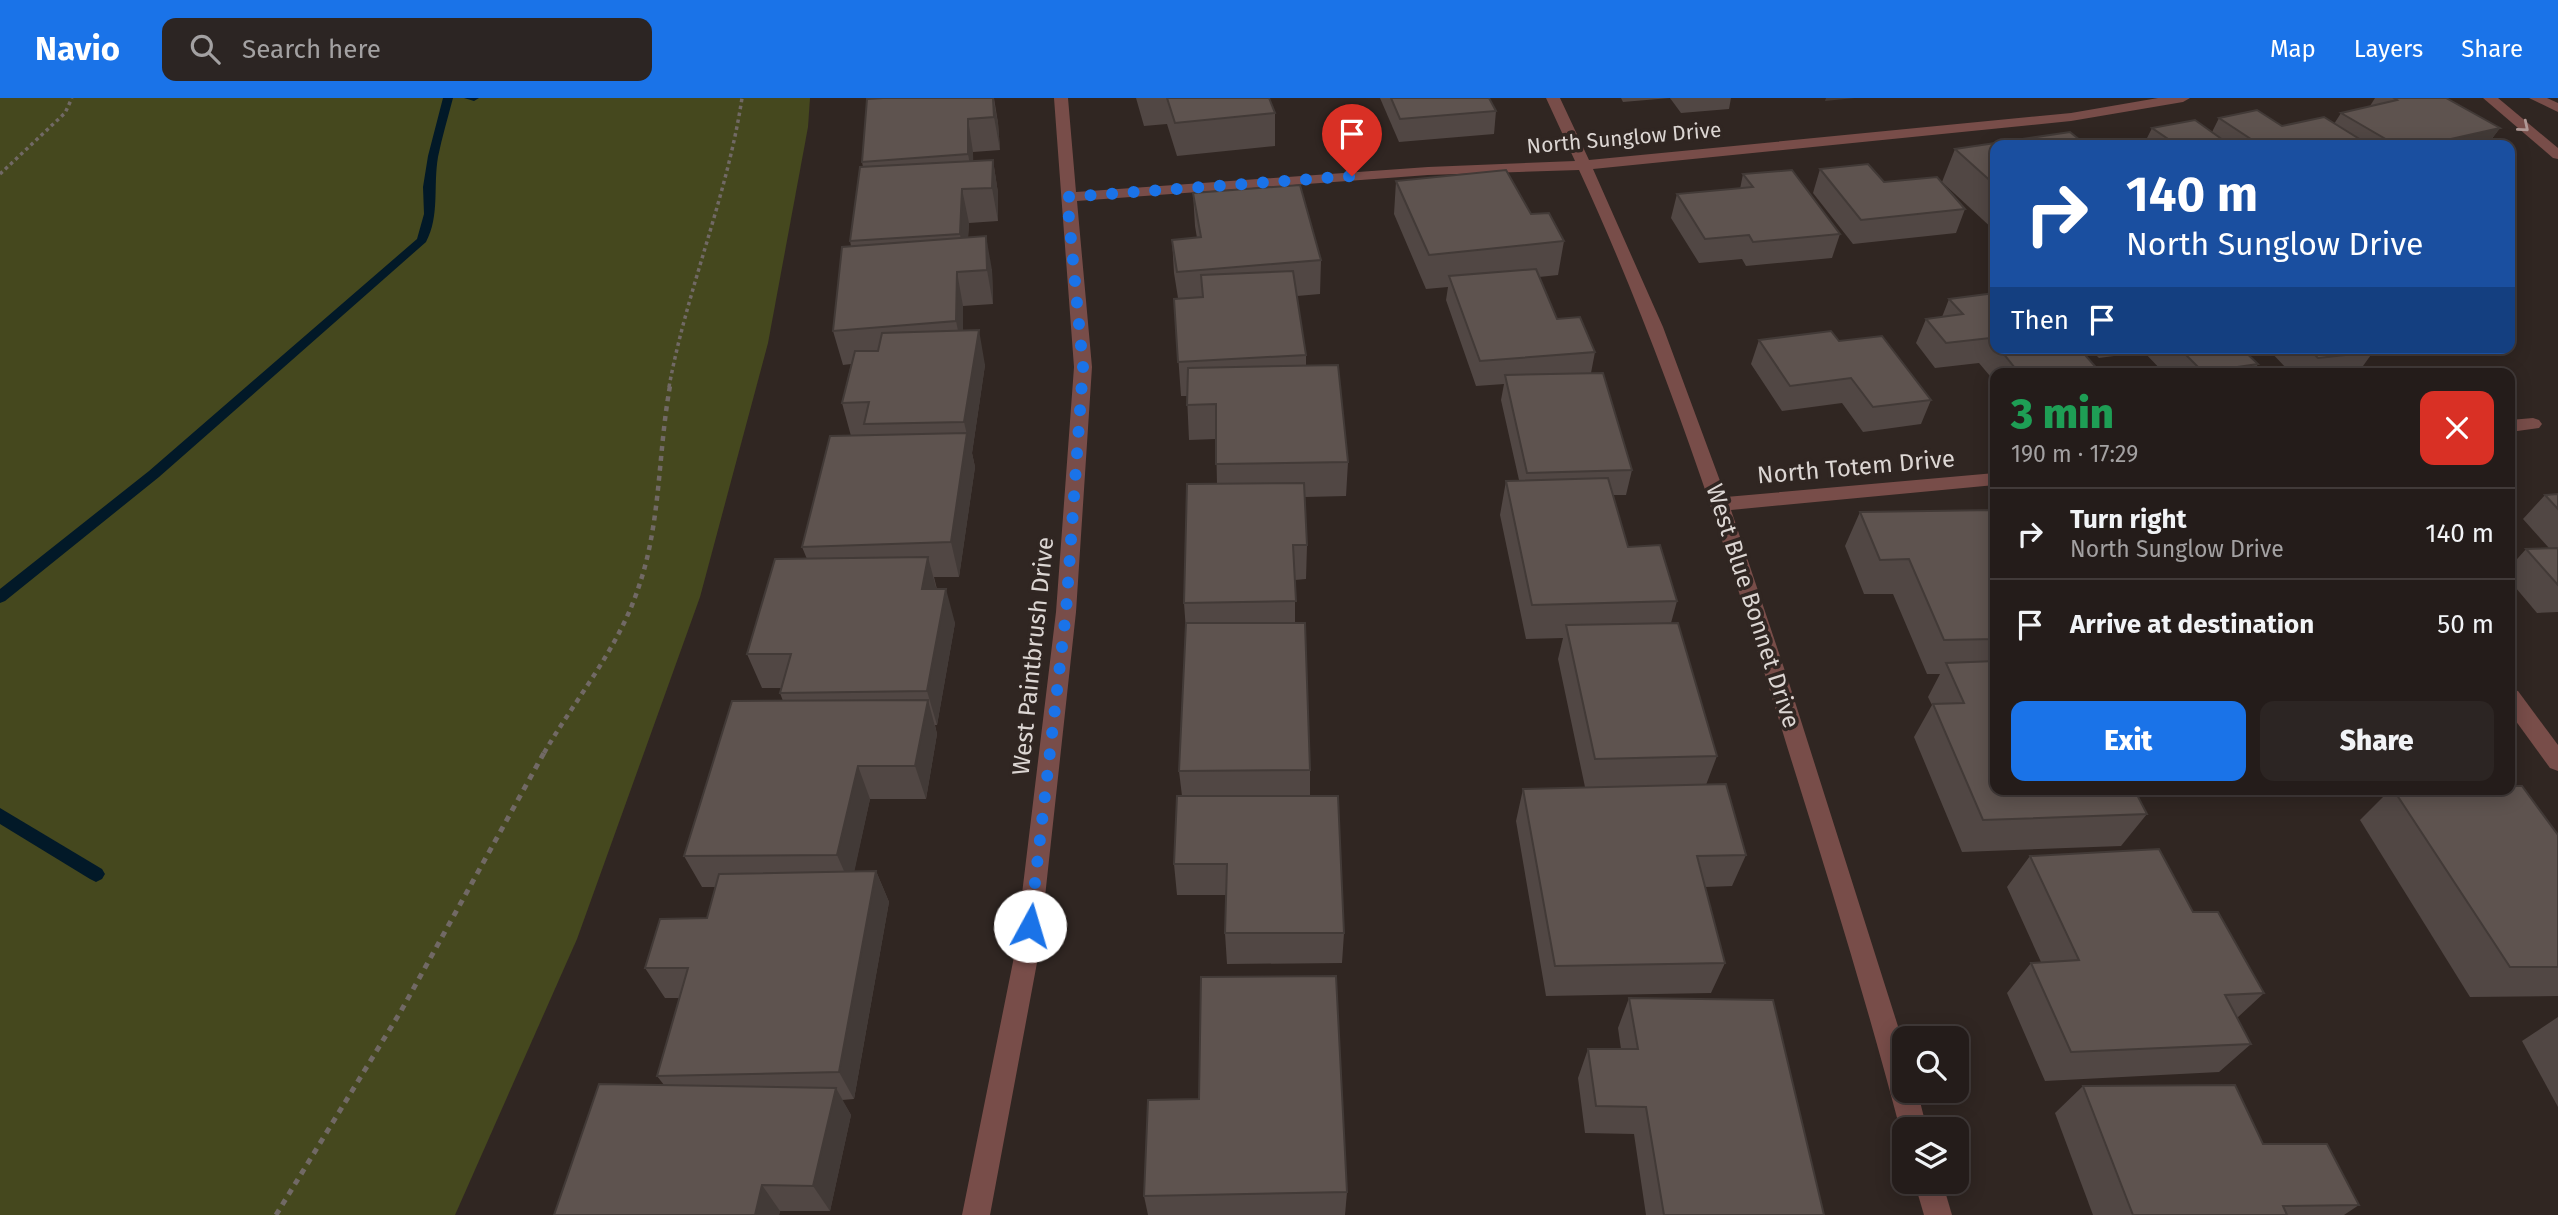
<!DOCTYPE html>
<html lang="en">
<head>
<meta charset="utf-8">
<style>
  :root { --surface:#241c1a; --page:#2c2523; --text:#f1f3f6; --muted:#a3a1a2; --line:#413a39; --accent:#1a73e8 }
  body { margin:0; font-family:"Fira Sans",sans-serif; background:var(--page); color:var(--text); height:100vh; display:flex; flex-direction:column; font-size:26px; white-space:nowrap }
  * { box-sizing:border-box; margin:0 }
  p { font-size:23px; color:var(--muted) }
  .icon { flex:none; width:38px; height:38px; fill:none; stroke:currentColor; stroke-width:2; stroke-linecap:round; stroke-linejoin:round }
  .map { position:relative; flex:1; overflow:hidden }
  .side { position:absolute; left:1990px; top:270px; width:525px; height:427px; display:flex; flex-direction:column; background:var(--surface); border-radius:14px; box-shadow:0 4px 18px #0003,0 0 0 2px var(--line) }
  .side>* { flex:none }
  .top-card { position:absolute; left:1990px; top:42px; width:525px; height:214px; border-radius:14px; box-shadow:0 4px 18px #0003,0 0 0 2px var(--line); background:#1a4fa0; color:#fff; overflow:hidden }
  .buttons { position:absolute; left:1892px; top:928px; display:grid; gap:14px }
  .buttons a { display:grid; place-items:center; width:77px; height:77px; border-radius:14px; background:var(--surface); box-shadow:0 4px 18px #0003,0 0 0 2px var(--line); font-size:35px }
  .pin { position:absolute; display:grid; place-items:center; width:60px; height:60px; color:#fff; margin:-72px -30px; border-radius:50% 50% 50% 0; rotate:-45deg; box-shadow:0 0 7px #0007 }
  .pin .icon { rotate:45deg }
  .me { position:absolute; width:77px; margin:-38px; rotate:6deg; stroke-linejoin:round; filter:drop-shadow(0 0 5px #0008) }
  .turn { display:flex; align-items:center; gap:24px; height:147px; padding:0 21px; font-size:32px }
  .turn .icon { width:91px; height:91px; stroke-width:2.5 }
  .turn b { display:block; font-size:49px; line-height:60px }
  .then { display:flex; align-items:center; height:66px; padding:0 21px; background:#0003; gap:14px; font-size:26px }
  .round { display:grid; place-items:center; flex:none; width:74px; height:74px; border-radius:14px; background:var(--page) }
  .overview { display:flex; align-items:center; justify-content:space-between; height:119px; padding:0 21px }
  h1 { font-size:42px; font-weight:800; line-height:52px; color:#1e9e55 }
  .cta { display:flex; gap:14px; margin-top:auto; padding:14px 21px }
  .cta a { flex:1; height:80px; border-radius:14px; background:var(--accent); color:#fff; font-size:28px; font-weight:800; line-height:80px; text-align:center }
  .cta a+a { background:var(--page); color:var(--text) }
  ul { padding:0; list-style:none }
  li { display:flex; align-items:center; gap:21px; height:91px; padding:0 21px; border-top:2px solid var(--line) }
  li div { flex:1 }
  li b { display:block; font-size:26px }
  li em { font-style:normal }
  header { display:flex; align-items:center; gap:42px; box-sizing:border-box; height:98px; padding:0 35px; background:var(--accent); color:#fff }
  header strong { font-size:33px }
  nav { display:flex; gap:38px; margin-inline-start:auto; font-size:24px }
  .search { width:490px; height:63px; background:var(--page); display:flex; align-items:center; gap:18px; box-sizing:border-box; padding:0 24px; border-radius:14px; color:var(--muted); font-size:26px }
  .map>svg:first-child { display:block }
</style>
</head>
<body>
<header>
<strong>Navio</strong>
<div class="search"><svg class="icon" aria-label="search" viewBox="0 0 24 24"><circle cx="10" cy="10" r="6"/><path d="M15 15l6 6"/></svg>Search here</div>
<nav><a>Map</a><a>Layers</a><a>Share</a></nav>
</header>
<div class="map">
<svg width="2558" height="1117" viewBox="0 0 2558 1117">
  <rect width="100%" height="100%" fill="#302622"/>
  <polygon fill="#45481e" points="0,0 810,0 808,29 768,245 700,499 577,841 455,1117 0,1117"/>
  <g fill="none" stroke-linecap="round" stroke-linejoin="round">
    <g fill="#021928" fill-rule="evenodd">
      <path d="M443,0H453C448,19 442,39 438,59C433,88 440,118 426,144L159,379L5,503L0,505V491L149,373L417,141L424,116L423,89L428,58Z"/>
      <polygon points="464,0 479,0 474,3"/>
      <polygon points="0,710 102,771 105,776 102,781 96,784 90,781 0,726"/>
    </g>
    <g stroke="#716965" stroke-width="3.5" stroke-dasharray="3.5 3.5" stroke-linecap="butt">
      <polyline points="0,76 65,15 72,0"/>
      <path d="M669,289C687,191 727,99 742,0"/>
    </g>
    <path stroke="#716965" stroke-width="4.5" stroke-dasharray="5 5" stroke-linecap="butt" d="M544,655C576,600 619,550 639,488C661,424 658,354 670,288"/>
    <polyline stroke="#716965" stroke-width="5" stroke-dasharray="6 6" stroke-linecap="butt" points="276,1117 401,913 545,653"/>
    <g fill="#784d49" fill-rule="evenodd">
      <path d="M1054,0H1068L1076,94L1428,69L1575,63L1546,0H1560L1589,62L2071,15L2158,0H2190L2183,4L2071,23L1593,71L1663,229L1726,399L1995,375V387L1731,412L1789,585L1903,944L1904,992H1917L1927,1031H1904V1039L1900,1031C1866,901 1826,773 1786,645C1727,451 1664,256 1579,72L1428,77L1077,103L1092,269L1076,514L1039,854L990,1117H962L1015,854L1056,514L1074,269Z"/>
      <polygon points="2483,0 2498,0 2558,50 2558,61 2553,60"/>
      <polygon points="2529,0 2547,0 2558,5 2558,14"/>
      <polygon points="2533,320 2539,322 2542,326 2539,330 2510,334 2510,322"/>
      <polygon points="2510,591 2518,593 2558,647 2558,673 2550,670 2510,615"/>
      <polygon points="1914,1083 1942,1083 1952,1117 1924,1117"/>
    </g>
  </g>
  <g fill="#514744">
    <polygon points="994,0 998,25 1000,52 973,54 973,63 993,62 998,95 998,123 969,125 968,140 992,172 993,206 963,208 963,233 985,267 972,355 975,369 959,479 934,479 937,491 955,525 937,627 935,627 937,636 926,701 870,701 854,773 876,773 889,804 854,1001 842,1002 851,1017 830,1113 780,1113 779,1117 554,1117 664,987 657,978 679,900 665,900 645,870 707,820 715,789 702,789 684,758 783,603 780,595 782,590 762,590 747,556 807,461 802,449 851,338 842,305 851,266 843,267 833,233 851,148 850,143 863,69 862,64"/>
    <polygon points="1136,0 1269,0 1275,15 1275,48 1177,58 1167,26 1144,28"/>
    <polygon points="1380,0 1489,0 1496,13 1494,36 1399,44"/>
    <polygon points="1621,0 1731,0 1729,11 1681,15 1670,0 1623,4"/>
    <polygon points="2375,0 2446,0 2500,30 2487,47 2128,47 2145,44 2152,30 2212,34 2219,20 2282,28 2334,26 2341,15 2370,8"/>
    <polygon points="1995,47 1995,133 1942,84 1955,51"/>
    <polygon points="1820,71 1884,84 1965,111 1956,135 1853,146 1813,95"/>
    <polygon points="1743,76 1840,136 1832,160 1746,168 1742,161 1699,165 1671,120 1677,96 1740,91"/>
    <polygon points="1396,83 1531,116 1564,143 1558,177 1539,179 1557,221 1595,254 1591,275 1632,372 1626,397 1613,397 1628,449 1677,503 1671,525 1717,658 1706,687 1746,757 1732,788 1705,789 1725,865 1711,895 1546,898 1516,723 1523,691 1585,689 1558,561 1563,540 1526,541 1500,417 1506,383 1519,382 1501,302 1504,286 1476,288 1446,202 1448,189 1426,191 1394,116"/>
    <polygon points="1193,95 1321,162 1320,196 1297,198 1306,257 1306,268 1348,364 1346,398 1305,399 1307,447 1306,481 1295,482 1295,525 1310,672 1310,698 1344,835 1342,865 1227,866 1225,835 1226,797 1177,797 1174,766 1182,698 1179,673 1186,533 1184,505 1217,386 1216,341 1189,342 1187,298 1181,298 1174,201 1178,200 1174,175 1172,142 1197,140 1195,128"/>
    <polygon points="1995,195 1995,250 2079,250 2101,275 1995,275 1995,284 1979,265 1935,270 1916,245 1926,221 1942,219 1949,201"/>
    <polygon points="1759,242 1839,243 1931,302 1921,326 1863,334 1842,305 1782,313 1751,266"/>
    <polygon points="2089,250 2241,250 2258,266 2253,275 2164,275 2144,254 2099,260"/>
    <polygon points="2267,250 2368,250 2373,254 2358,275 2291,275"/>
    <polygon points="2558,396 2558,514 2537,515 2510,483 2510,469 2526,451 2549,450 2523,421 2545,397"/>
    <polygon points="1995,412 1995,691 2147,716 2121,748 1962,754 1914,639 1932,607 1928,599 1940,576 1927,576 1893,496 1864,496 1845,448 1860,414"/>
    <polygon points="2391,691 2510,691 2558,737 2558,898 2470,899 2360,722"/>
    <polygon points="2030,758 2193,814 2264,895 2237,920 2251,946 2219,974 2045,983 2007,895 2031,865 2041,864 2007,789"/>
    <polygon points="1629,900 1824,1117 1646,1117 1634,1036 1585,1035 1578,980 1588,951 1621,951 1618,930"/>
    <polygon points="2558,919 2558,1009 2522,943"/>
    <polygon points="2083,988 2263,1046 2359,1107 2344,1117 2093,1117 2055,1015"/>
    <polygon points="1347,1094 1345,1117 1148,1117 1144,1098"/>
  </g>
  <g fill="#423a37">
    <polygon points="993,0 998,25 1000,52 994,19"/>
    <polygon points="1826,0 1855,0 1825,3"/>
    <polygon points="968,21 973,54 974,89 968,56"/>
    <polygon points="2500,30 2487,47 2424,47"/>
    <polygon points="2361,42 2358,47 2336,47"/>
    <polygon points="993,62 998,95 998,123 992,90"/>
    <polygon points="962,91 969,125 966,170 960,136"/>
    <polygon points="986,138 992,172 993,206 987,172"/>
    <polygon points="957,174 963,208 963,257 956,223"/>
    <polygon points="979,232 985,267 972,355 975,369 959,479 951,444 967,337 964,324"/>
    <polygon points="928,459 937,493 922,491"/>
    <polygon points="946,491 955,525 937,627 927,593"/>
    <polygon points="928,602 937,636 926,701 915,668"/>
    <polygon points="858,668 870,701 851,789 837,757"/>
    <polygon points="876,773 889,804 854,1001 839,974"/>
    <polygon points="836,990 851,1017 830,1113 813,1088"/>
    <polygon points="762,1087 780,1113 779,1117 755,1117"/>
  </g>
  <g fill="#5e534f" stroke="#423a37" stroke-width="2">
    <polygon points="883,0 993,0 994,19 968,21 968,56 862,64 867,1"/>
    <polygon points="1167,0 1269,0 1275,15 1175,25"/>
    <polygon points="1391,0 1489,0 1496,13 1400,21"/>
    <polygon points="2394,0 2446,0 2500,30 2424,47 2396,47 2341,15 2397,2"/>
    <polygon points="2257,12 2282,28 2324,19 2361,42 2336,47 2260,47 2219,20"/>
    <polygon points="2195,22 2230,47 2128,47 2168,41 2152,30"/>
    <polygon points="2070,34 2086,47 1995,47 1995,87 1955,51"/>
    <polygon points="993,62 992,90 962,91 960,136 850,143 860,69"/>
    <polygon points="1868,66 1884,84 1937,79 1965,111 1861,122 1820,71"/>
    <polygon points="1506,72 1531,116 1549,115 1564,143 1429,157 1396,83"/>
    <polygon points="1792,72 1840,136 1753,144 1749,137 1705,141 1677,96 1753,89 1743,76"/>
    <polygon points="1300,87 1321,162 1177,174 1172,142 1201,139 1193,95"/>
    <polygon points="986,138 987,172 957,174 956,223 833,233 842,149"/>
    <polygon points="1536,171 1557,221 1580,219 1595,254 1480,263 1449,178"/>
    <polygon points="1293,173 1306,257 1178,264 1174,201 1203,199 1201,177"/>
    <polygon points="1995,195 1995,246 1990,240 1946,245 1926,221 1963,216 1949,201"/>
    <polygon points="979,232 964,324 864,326 869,304 842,305 855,253 878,253 882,235"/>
    <polygon points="1831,233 1839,243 1882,238 1931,302 1873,309 1851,280 1790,288 1759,242"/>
    <polygon points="1999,250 2079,250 2101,275 2019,275"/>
    <polygon points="2179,250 2241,250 2258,266 2203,274"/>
    <polygon points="2308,250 2368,250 2373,254 2318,260"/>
    <polygon points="1338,267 1348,364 1216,366 1216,306 1187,307 1188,270"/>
    <polygon points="1603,275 1632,372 1527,375 1505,277"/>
    <polygon points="967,335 951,444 802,449 830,338"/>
    <polygon points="1608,380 1628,449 1660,447 1677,503 1532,507 1506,383"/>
    <polygon points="1304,385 1307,447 1293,447 1296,503 1184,505 1187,386"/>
    <polygon points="2558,396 2558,411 2545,397"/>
    <polygon points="1995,412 1995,541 1944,542 1909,461 1880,462 1860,414"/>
    <polygon points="2558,450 2558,487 2526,451"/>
    <polygon points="928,459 922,491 946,491 927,593 780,595 791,556 747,556 775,461"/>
    <polygon points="1186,525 1305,525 1310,672 1179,673"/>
    <polygon points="1678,525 1717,658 1595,661 1566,527"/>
    <polygon points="1995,563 1995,691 2134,691 2147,716 1983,722 1933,606 1964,605 1946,565"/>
    <polygon points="928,602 915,668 858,668 837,757 684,758 732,603"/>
    <polygon points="1726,686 1746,757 1697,758 1725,865 1555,868 1523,691"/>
    <polygon points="2510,688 2522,688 2558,737 2558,869 2510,869 2393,691 2510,691"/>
    <polygon points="1177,698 1338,698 1344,835 1225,835 1227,766 1174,766"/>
    <polygon points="2159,751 2193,814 2218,814 2264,895 2225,897 2251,946 2071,954 2031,865 2079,862 2030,758"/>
    <polygon points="876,773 839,974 657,978 688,870 645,870 660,821 707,820 719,776"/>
    <polygon points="1336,878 1347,1094 1144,1098 1148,1002 1199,1001 1201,879"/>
    <polygon points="1629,900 1773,902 1824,1117 1664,1117 1646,1009 1596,1008 1588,951 1638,951"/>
    <polygon points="599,986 836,990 813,1088 762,1087 755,1117 554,1117"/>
    <polygon points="2235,987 2263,1046 2327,1046 2359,1107 2283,1108 2287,1117 2133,1117 2083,988"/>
  </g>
  <defs><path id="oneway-chevron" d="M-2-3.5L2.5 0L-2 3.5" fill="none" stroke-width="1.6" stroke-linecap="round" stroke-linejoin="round" transform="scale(1.75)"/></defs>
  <use stroke="#af9895" href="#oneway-chevron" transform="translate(2524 29) rotate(40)"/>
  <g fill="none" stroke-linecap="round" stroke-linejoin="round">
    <polyline stroke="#1a73e8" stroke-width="12" stroke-dasharray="0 21.6" points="1030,828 1066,514 1083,269 1067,99 1352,78"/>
  </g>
  <g text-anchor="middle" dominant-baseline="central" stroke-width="7" stroke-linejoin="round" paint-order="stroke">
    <g font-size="21" fill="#dcd6d3" stroke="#302622">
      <text transform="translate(1624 40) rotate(-5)">North Sunglow Drive</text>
    </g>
    <g font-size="24" fill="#dcd6d3" stroke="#302622">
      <text transform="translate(1856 369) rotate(-5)">North Totem Drive</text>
      <text transform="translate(1753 508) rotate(72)">West Blue Bonnet Drive</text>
      <text transform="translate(1033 558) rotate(-84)">West Paintbrush Drive</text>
    </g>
  </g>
</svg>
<div class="buttons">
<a><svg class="icon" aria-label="search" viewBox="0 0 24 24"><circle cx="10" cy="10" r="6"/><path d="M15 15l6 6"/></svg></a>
<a><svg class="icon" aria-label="layers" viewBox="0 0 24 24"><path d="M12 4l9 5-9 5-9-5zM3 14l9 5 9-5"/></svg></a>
</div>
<div class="pin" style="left:1352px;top:78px;background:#d93025"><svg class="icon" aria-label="arrive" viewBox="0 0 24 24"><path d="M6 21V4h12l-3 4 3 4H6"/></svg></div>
<svg class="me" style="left:1030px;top:828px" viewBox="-20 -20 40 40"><circle r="19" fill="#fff"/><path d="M0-13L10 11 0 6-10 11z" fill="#1a73e8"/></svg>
<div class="top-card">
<div class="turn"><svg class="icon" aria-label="right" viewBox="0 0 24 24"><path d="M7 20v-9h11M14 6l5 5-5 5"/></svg><div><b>140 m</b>North Sunglow Drive</div></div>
<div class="then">Then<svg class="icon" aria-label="arrive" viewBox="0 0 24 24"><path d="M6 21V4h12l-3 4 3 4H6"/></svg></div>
</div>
<section class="side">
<div class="overview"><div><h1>3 min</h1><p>190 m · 17:29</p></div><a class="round" style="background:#d93025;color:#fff"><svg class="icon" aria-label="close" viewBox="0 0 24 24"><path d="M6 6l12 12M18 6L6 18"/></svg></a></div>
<ul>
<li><svg class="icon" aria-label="right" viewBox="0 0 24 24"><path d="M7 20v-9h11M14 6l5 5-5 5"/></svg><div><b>Turn right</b><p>North Sunglow Drive</p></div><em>140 m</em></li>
<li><svg class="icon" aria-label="arrive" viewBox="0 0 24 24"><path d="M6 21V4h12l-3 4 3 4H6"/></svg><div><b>Arrive at destination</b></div><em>50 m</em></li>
</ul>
<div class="cta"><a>Exit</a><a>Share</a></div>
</section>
</div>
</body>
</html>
